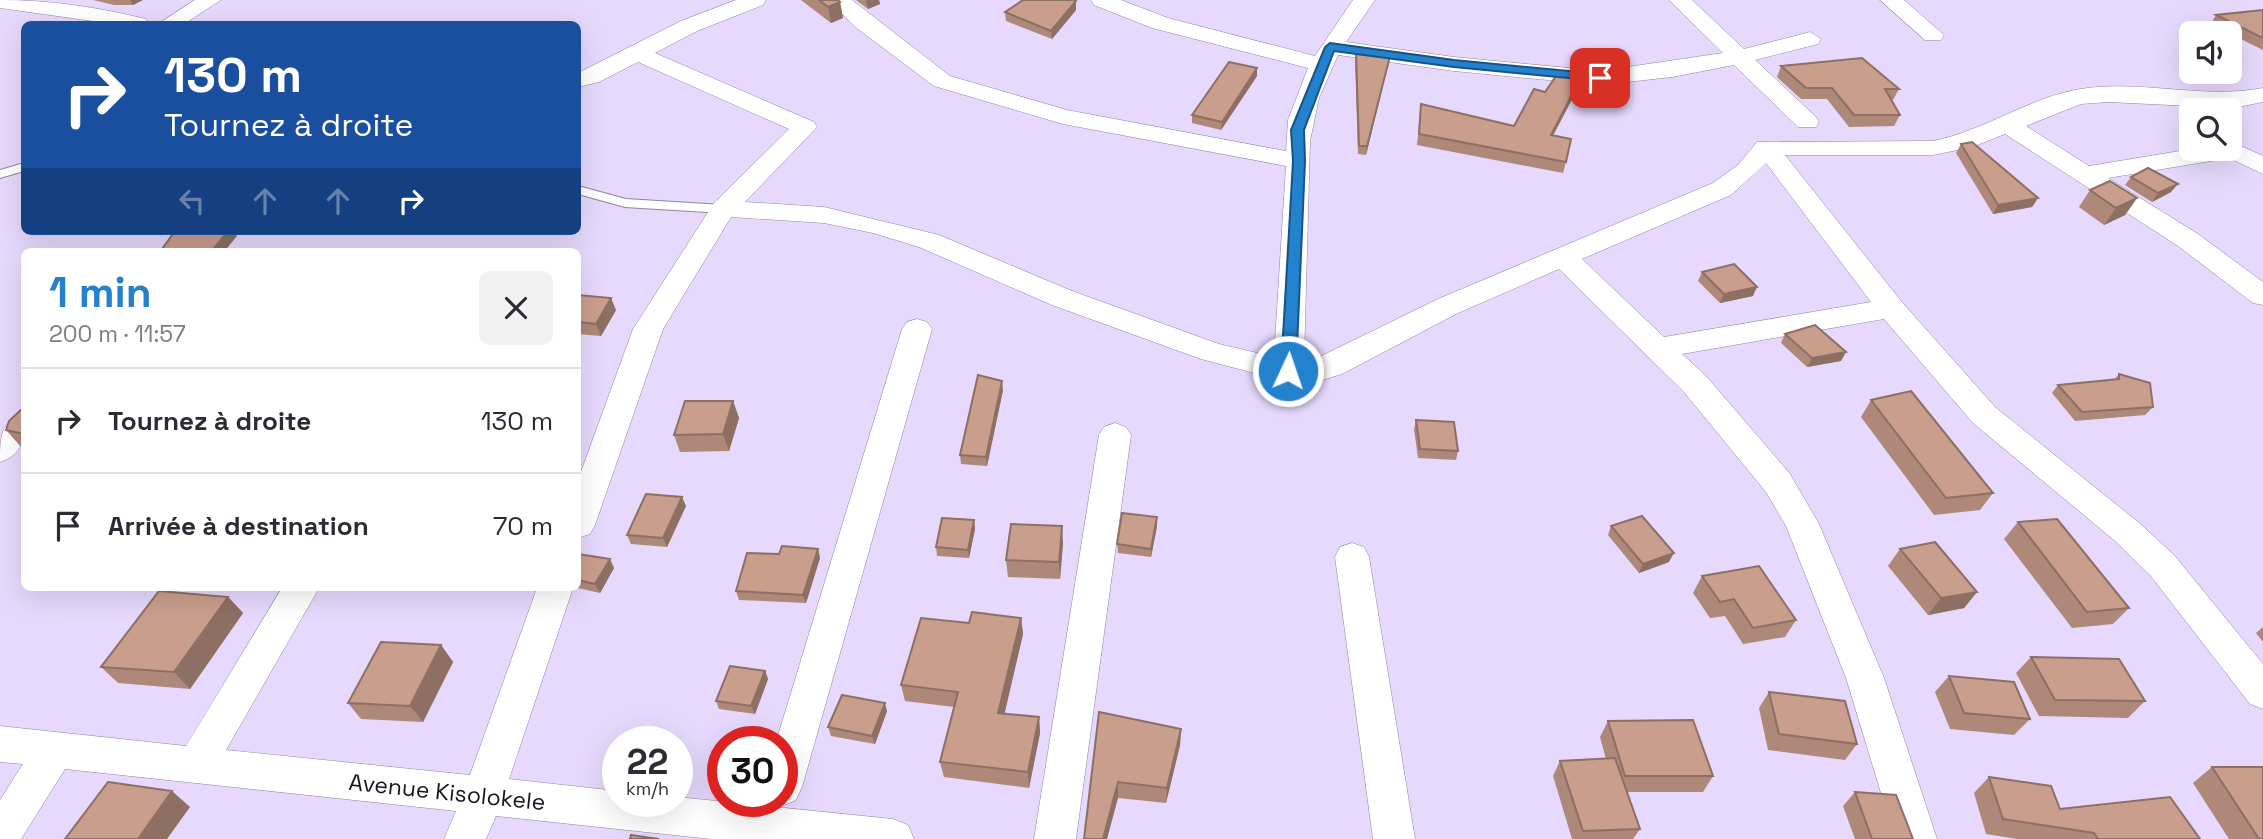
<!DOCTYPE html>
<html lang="fr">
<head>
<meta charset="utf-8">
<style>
  :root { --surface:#fff; --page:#f2f2f3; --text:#2b2b33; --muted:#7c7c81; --line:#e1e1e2; --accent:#2481ce }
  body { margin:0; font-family:"Space Grotesk",sans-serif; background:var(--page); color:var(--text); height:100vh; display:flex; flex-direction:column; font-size:26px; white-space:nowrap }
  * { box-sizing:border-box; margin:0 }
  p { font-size:23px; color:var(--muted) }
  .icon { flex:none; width:38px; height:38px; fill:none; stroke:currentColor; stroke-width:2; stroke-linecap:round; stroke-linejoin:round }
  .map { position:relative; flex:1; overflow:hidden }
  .details { position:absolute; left:21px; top:248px; width:560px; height:343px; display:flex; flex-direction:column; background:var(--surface); border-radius:10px; box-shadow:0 7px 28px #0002 }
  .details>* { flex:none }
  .top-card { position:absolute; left:21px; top:21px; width:560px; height:214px; border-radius:10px; box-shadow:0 7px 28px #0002; background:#1a4fa0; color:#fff; overflow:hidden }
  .tools { position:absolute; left:2179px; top:21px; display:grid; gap:14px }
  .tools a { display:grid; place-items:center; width:63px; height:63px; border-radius:10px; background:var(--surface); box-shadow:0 7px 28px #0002; font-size:35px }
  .speed { position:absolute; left:602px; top:726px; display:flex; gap:14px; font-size:35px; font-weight:700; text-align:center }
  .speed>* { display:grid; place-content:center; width:91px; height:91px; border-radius:50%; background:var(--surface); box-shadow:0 7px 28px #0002; line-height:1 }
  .speed small { font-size:18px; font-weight:400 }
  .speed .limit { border:10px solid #d22; background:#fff; color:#111 }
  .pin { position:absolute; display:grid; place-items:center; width:60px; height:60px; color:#fff; margin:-30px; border-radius:14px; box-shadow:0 4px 10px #0006 }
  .me { position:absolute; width:77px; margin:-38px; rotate:3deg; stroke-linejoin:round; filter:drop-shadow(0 0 5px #0008) }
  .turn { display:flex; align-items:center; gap:24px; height:147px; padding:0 28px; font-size:32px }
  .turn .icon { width:91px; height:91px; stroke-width:2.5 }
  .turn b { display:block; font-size:49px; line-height:60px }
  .lanes { display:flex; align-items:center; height:66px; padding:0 28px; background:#0003; justify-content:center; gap:35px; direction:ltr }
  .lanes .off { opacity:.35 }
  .round { display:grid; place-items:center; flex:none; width:74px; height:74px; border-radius:10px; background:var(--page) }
  .head { display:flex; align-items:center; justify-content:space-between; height:119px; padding:0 28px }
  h1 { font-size:42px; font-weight:700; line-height:52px; color:var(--accent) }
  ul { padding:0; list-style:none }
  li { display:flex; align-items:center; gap:21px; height:105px; padding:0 28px; border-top:2px solid var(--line) }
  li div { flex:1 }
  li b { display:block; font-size:26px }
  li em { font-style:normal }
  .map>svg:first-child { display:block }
</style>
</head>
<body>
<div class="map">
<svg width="2263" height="839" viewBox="0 0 2263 839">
  <rect width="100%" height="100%" fill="#e6d9fd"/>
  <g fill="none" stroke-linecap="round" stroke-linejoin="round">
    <g stroke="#8f83a3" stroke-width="2">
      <g id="service">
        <polygon points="24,163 24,171 0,178 0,170"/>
        <polygon points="578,186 626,199 723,205 730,209 723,213 625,207 578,194"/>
      </g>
    </g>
    <g stroke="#8f83a3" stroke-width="1">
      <g id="minor">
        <path d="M0,0C50,0 97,7 146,19L149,24H114L0,8Z"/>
        <polygon points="195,0 221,0 184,24 158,24"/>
        <path d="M736,0H766L763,5L697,31L655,53L814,122L817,127L745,202L824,207L939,235L1072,291L1219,344L1274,357L1286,166L1063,124L934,86L854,26L829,0H852L950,76L1067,110L1286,151L1288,120L1308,68L1152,28L1094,5L1091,0H1121L1168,18L1315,56L1353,0H1375L1346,42L1454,57L1600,71L1723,53L1669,0H1692L1744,49L1810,32L1821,39L1818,44L1755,60L1816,117L1819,122L1816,127H1798L1734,65L1672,77L1600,85L1454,71L1338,55L1319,98L1310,141L1304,362H1309L1438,299L1713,183L1738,165L1757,142L1933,141C1983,131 2028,99 2075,90C2137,78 2201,100 2263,88V102L2233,108L2108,102L2081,104L2026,126L2089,166L2192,149H2230V141L2263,156V174L2229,158L2108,178L2198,234L2263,282V305L2253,303L2178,246L2005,134L1972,147L1933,155H1785L1901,301L1995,407L2138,522L2174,555L2263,664V709L2250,704L2150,575L2114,540L1973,423L1884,319L1682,354L1706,376L1790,474L1819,524L1884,678L1937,839H1895L1846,678L1786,526L1766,492L1684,392L1559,269L1458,313L1342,374L1309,384L1288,382L1201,359L1052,305L919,247L873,233L824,223L731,217L663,329L595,525L590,534L578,538V480L633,329L714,203L789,129L638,62L599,82L578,87V73L681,21ZM1766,163L1871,302L1664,337L1582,259L1731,195Z"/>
        <polygon points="1880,0 1904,0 1944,35 1941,40 1925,40"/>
        <polygon points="917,319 927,322 932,329 802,787 796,800 782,806 771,802 782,802 782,742 776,742 902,329 907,322"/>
        <path d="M18,417L24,418C24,440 22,455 0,462C0,441 0,423 18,417Z"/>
        <polygon points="1115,423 1126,427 1131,435 1076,839 1034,839 1099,435 1104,427"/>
        <polygon points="1352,543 1364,547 1369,557 1415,839 1373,839 1335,557 1340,547"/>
        <polygon points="282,588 319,588 226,750 470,775 537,588 573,588 509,779 618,791 618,802 677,802 677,797 893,819 908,825 914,839 711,839 496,816 486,839 444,839 456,811 65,769 21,839 0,839 0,800 23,764 0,762 0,726 186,746"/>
      </g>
    </g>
    <use href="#service" fill="#fff" fill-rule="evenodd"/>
    <use href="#minor" fill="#fff" fill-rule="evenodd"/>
  </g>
  <g fill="#ae8879">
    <polygon points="93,0 143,0 133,5 114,5"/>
    <polygon points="801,0 838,0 840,2 843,18 831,23"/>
    <polygon points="856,0 879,0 880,4 868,9"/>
    <polygon points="1076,1 1076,10 1052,39 1006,21 1005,12"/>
    <polygon points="2263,10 2263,50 2211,24 2216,15"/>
    <polygon points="1356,52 1390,56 1366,155 1358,154 1355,60"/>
    <polygon points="1781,66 1899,89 1893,100 1892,100 1900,115 1894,126 1849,127 1827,99 1801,99 1777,77"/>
    <polygon points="1582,75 1579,86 1553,135 1566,162 1563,173 1417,145 1421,104 1514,126 1545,92"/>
    <polygon points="1257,76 1221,130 1192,123 1192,115"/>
    <polygon points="1961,144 2038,198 2032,207 1993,214 1956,153"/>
    <polygon points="2131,177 2171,192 2152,202 2125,185"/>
    <polygon points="2090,190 2137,198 2125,215 2104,225 2079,207"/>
    <polygon points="1702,272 1753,296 1720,303 1698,281"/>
    <polygon points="578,295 616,310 601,336 578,334"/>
    <polygon points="1785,334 1841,361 1807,367 1781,343"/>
    <polygon points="2119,374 2153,407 2145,415 2075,421 2052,393 2058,385 2114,380"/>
    <polygon points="1003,390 987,466 961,464 960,455"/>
    <polygon points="1871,400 1993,493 1980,510 1934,515 1861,417"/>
    <polygon points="733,401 739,418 729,451 680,452 674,435"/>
    <polygon points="24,407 24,448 22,448 6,430"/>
    <polygon points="1416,420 1458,451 1456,460 1418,458 1414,429"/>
    <polygon points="686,506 667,547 631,544 627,535"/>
    <polygon points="1157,517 1157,526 1151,557 1118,553 1117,544"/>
    <polygon points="974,520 975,529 969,558 937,556 936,547"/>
    <polygon points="2018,522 2129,608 2113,624 2072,628 2004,539"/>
    <polygon points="1611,526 1669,562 1639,573 1608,535"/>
    <polygon points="1063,543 1060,579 1008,577 1006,560"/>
    <polygon points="818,549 820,558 806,603 739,600 736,591 779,554"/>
    <polygon points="1900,549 1977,592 1964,608 1928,615 1888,566"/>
    <polygon points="578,554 614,568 600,593 578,588"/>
    <polygon points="1702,576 1796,620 1785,637 1743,644 1725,616 1710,618 1693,593"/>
    <polygon points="228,597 243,613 190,689 118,683 101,667"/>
    <polygon points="1021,618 1023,634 1004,714 1039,717 1040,733 1029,788 944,777 940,762 954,707 905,701 901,685 969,623"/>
    <polygon points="2263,627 2263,642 2256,633"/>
    <polygon points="441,645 453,662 423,722 361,719 348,703"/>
    <polygon points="2031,657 2145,701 2128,718 2039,716 2016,673"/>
    <polygon points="765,671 768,679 755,714 719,709 716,701"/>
    <polygon points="1949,676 2030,719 2014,735 1950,729 1935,692"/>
    <polygon points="1769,692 1857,744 1845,760 1768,750 1759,708"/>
    <polygon points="887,711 875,744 831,736 828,727"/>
    <polygon points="1099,712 1181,729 1180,745 1166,803 1118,798"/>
    <polygon points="1608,721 1713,776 1703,792 1627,792 1640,829 1633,839 1572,839 1553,776 1560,761 1606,759 1600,737"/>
    <polygon points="2212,767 2263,839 2229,839 2193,783"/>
    <polygon points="1989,777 2060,809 2200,839 2017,839 1986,834 1974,793"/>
    <polygon points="1855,792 1913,839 1855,839 1843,806"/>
  </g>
  <g fill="#8d6f63">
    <polygon points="130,0 143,0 133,5"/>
    <polygon points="866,0 879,0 880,4 868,9"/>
    <polygon points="1076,1 1076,10 1052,39 1051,31"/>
    <polygon points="840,2 843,18 831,23 828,7"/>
    <polygon points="1390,56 1388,65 1366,155 1367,146"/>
    <polygon points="1257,68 1257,76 1221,130 1222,122"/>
    <polygon points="1582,75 1579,86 1548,145 1551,135"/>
    <polygon points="2178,184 2171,192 2152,202 2158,193"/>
    <polygon points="2038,198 2032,207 1993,214 1998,205"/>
    <polygon points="2137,198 2125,215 2104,225 2116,208"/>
    <polygon points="228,231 234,231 237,236 224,252 211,252"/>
    <polygon points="1757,287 1753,296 1720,303 1724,294"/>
    <polygon points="611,298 616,310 601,336 596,324"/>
    <polygon points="1846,352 1841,361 1807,367 1812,358"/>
    <polygon points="1002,381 1003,390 987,466 986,457"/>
    <polygon points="733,401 739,418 729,451 723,434"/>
    <polygon points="682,497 686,506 667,547 663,538"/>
    <polygon points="1157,517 1157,526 1151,557 1151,549"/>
    <polygon points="974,520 975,529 969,558 968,550"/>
    <polygon points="1062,526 1063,543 1060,579 1059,562"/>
    <polygon points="818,549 820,558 806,603 803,595"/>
    <polygon points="1674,553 1669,562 1639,573 1643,564"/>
    <polygon points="610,559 614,568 600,593 595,584"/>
    <polygon points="1977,592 1964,608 1928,615 1941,598"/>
    <polygon points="228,597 243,613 190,689 174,672"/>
    <polygon points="1021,618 1023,634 1001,729 998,713"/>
    <polygon points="441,645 453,662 423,722 410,706"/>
    <polygon points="765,671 768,679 755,714 751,706"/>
    <polygon points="885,703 887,711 875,744 872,736"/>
    <polygon points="1039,717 1040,733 1029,788 1028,772"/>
    <polygon points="1181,729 1180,745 1166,803 1167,788"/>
    <polygon points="1118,782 1118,798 1107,839 1103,839"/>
    <polygon points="172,791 190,807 167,839 138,839"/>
  </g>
  <g fill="#ca9e8d" stroke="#8d6f63" stroke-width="2">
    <polygon points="819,0 838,0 840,2 828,7"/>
    <polygon points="1023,0 1073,0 1076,1 1051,31 1005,12"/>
    <polygon points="2263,10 2263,38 2216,15"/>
    <polygon points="1356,52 1390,56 1367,146 1359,146"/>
    <polygon points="1862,58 1899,89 1885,89 1900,115 1854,115 1832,88 1806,88 1781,66"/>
    <polygon points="1229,62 1257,68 1222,122 1192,115"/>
    <polygon points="1558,73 1582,75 1551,135 1571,139 1566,162 1419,134 1421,104 1514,126 1534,89 1545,92"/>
    <polygon points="1972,142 2038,198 1998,205 1961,144"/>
    <polygon points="2148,168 2178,184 2158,193 2131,177"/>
    <polygon points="2110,181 2137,198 2116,208 2090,190"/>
    <polygon points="175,231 228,231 211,252 160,252"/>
    <polygon points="1734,264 1757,287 1724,294 1702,272"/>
    <polygon points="578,295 611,298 596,324 578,322"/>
    <polygon points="1815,325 1846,352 1812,358 1785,334"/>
    <polygon points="2119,374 2150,383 2153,407 2082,412 2058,385 2119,379"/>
    <polygon points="978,375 1002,381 986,457 960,455"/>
    <polygon points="1911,391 1993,493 1946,498 1871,400"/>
    <polygon points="685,401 733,401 723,434 674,435"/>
    <polygon points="24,407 24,434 6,430 9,421"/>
    <polygon points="1416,420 1454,422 1458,451 1420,449"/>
    <polygon points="646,494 682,497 663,538 627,535"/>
    <polygon points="1122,513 1157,517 1151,549 1117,544"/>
    <polygon points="1642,516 1674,553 1643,564 1611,526"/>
    <polygon points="942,518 974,520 968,550 936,547"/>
    <polygon points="2057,519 2129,608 2087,612 2018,522"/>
    <polygon points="1011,524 1062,526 1059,562 1006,560"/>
    <polygon points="1935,542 1977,592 1941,598 1900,549"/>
    <polygon points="782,546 818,549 803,595 736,591 747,553 779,554"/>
    <polygon points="578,554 610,559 595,584 578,580"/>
    <polygon points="1759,566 1796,620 1753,628 1734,599 1720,602 1702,576"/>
    <polygon points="159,591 228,597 174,672 101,667"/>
    <polygon points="972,612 1021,618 998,713 1039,717 1028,772 940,762 958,692 901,685 921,618 969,623"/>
    <polygon points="381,642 441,645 410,706 348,703"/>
    <polygon points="2031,657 2119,659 2145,701 2055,700"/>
    <polygon points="730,666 765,671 751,706 716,701"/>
    <polygon points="1949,676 2014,682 2030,719 1964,713"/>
    <polygon points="1769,692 1845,701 1857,744 1779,734"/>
    <polygon points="842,695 885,703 872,736 828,727"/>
    <polygon points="1099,712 1181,729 1167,788 1118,782 1103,839 1084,839"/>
    <polygon points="1693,720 1713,776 1625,776 1608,721"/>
    <polygon points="1615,758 1640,829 1583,831 1560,761"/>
    <polygon points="2212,767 2263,767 2263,839 2259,839"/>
    <polygon points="1989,777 2051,786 2060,809 2170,797 2200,839 2098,839 2094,833 2003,819"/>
    <polygon points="108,782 172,791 138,839 65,839"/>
    <polygon points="1855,792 1896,795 1913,839 1872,839"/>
    <polygon points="631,835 659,839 630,839"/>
  </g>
  <polygon fill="#2481ce" stroke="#175486" stroke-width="2" points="1330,43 1454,60 1600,74 1606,78 1600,81 1454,67 1334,51 1304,130 1305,161 1296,371 1288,376 1281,371 1293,161 1291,130 1325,47"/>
  <g text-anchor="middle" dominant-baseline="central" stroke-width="5" stroke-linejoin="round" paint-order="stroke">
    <g font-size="23" fill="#191420" stroke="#fff">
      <text transform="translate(447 792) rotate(6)">Avenue Kisolokele</text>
    </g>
  </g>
</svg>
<div class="tools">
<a><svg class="icon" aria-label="sound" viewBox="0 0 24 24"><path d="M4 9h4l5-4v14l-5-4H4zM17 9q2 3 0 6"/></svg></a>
<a><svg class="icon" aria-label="search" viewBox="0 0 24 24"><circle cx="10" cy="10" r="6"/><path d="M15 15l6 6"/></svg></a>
</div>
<div class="speed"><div>22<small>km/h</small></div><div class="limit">30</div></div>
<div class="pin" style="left:1600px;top:78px;background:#d93025"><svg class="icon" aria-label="arrive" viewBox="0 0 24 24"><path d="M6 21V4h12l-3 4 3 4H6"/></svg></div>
<svg class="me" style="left:1288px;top:371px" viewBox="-20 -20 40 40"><circle r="17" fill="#2481ce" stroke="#fff" stroke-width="3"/><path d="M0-11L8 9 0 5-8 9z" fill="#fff"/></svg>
<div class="top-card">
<div class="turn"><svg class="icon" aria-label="right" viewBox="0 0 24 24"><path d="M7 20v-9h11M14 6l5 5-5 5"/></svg><div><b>130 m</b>Tournez à droite</div></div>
<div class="lanes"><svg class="icon off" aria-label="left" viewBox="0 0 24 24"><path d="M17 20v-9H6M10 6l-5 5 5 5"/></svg><svg class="icon off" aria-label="ahead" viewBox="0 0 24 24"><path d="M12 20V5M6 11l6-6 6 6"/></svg><svg class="icon off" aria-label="ahead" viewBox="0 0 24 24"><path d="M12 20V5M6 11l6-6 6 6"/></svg><svg class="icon" aria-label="right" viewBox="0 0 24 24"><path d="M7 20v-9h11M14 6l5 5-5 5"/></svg></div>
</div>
<section class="details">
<div class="head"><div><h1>1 min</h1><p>200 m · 11:57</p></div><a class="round"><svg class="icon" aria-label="close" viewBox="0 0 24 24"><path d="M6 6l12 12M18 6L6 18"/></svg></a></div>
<ul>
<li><svg class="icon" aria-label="right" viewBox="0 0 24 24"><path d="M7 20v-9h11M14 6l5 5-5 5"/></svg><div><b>Tournez à droite</b></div><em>130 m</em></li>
<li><svg class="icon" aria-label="arrive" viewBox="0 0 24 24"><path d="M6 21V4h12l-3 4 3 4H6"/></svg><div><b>Arrivée à destination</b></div><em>70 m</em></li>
</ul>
</section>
</div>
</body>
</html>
